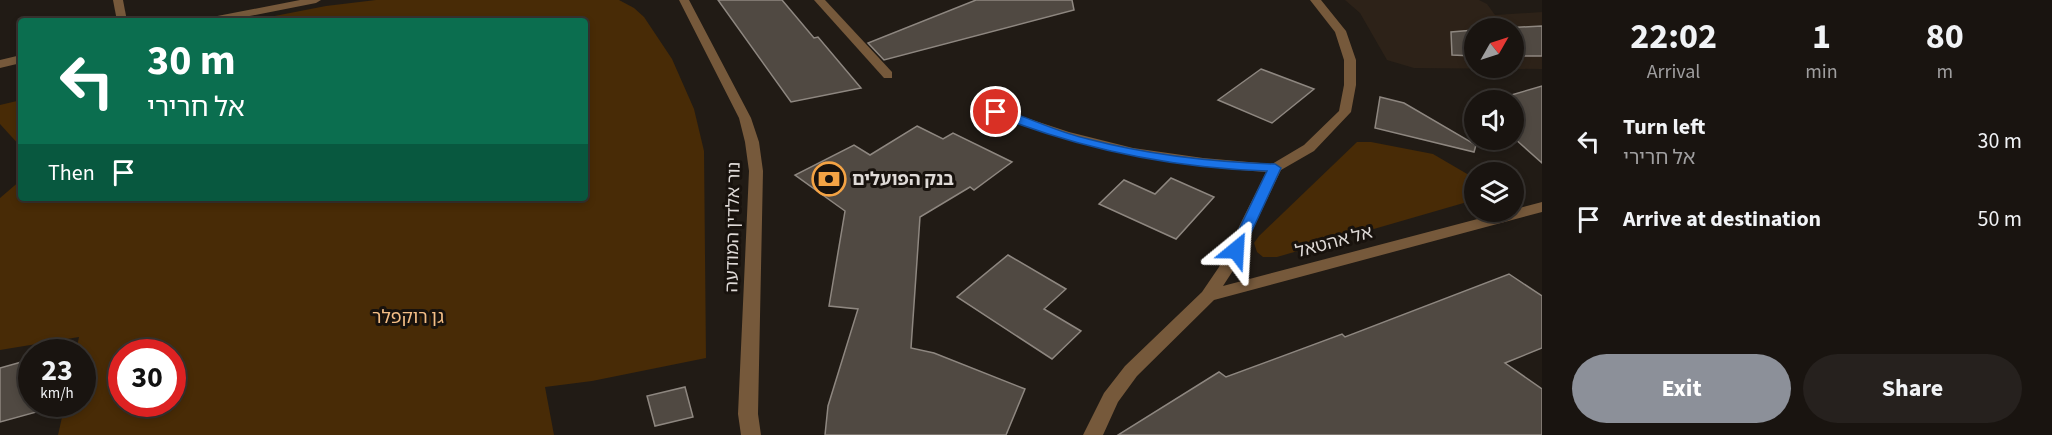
<!DOCTYPE html>
<html lang="en">
<head>
<meta charset="utf-8">
<style>
  :root { --surface:#191410; --page:#26211e; --text:#f1f3f6; --muted:#9f9e9f; --line:#373330; --accent:#8c9099 }
  body { margin:0; font-family:"Source Sans 3","Noto Sans Hebrew",sans-serif; background:var(--page); color:var(--text); height:100vh; display:flex; flex-direction:column; font-size:22px; white-space:nowrap }
  * { box-sizing:border-box; margin:0 }
  p { font-size:20px; color:var(--muted) }
  .icon { flex:none; width:33px; height:33px; fill:none; stroke:currentColor; stroke-width:2; stroke-linecap:round; stroke-linejoin:round }
  .map { position:relative; flex:1; overflow:hidden }
  .details { display:flex; flex-direction:column; background:var(--surface); width:510px }
  .details>* { flex:none }
  .hud { position:absolute; left:18px; top:18px; width:570px; height:183px; border-radius:6px; box-shadow:0 3px 9px #0003,0 0 0 2px var(--line); background:#0b6e4f; color:#fff; overflow:hidden }
  .needle { width:39px; rotate:51deg }
  .tools { position:absolute; left:1464px; top:18px; display:grid; gap:12px }
  .tools a { display:grid; place-items:center; width:60px; height:60px; border-radius:50%; background:var(--surface); box-shadow:0 3px 9px #0003,0 0 0 2px var(--line); font-size:30px }
  .speed { position:absolute; left:18px; top:339px; display:flex; gap:12px; font-size:30px; font-weight:700; text-align:center }
  .speed>* { display:grid; place-content:center; width:78px; height:78px; border-radius:50%; background:var(--surface); box-shadow:0 3px 9px #0003,0 0 0 2px var(--line); line-height:1 }
  .speed small { font-size:15px; font-weight:400 }
  .speed .limit { border:9px solid #d22; background:#fff; color:#111 }
  .pin { position:absolute; display:grid; place-items:center; width:51px; height:51px; color:#fff; margin:-26px; border:3px solid #fff; border-radius:50%; box-shadow:0 2px 6px #0007 }
  .me { position:absolute; width:66px; margin:-33px; rotate:27deg; stroke-linejoin:round; filter:drop-shadow(0 0 4px #0008) }
  .turn { display:flex; align-items:center; gap:21px; height:126px; padding:0 30px; font-size:27px }
  .turn .icon { width:78px; height:78px; stroke-width:2.5 }
  .turn b { display:block; font-size:42px; line-height:51px }
  .then { display:flex; align-items:center; height:57px; padding:0 30px; background:#0003; gap:12px; font-size:22px }
  .eta { display:flex; justify-content:space-evenly; align-items:center; height:102px; text-align:center }
  .eta b { font-size:36px; font-weight:700; line-height:42px }
  .button { display:flex; gap:12px; margin-top:auto; padding:12px 30px }
  .button a { flex:1; height:69px; border-radius:36px; background:var(--accent); color:#fff; font-size:24px; font-weight:700; line-height:69px; text-align:center }
  .button a+a { background:var(--page); color:var(--text) }
  ul { padding:0; list-style:none }
  li { display:flex; align-items:center; gap:18px; height:78px; padding:0 30px }
  li div { flex:1 }
  li b { display:block; font-size:22px }
  li em { font-style:normal }
  main { display:flex; flex:1; min-height:0 }
  .map>svg:first-child { display:block }
</style>
</head>
<body>
<main>
<div class="map">
<svg width="1542" height="435" viewBox="0 0 1542 435">
  <rect width="100%" height="100%" fill="#211b15"/>
  <path fill="#2d2218" fill-rule="evenodd" d="M1345,0H1479L1487,4L1495,15L1542,12V69L1414,68L1387,60L1360,13ZM1474,28H1514V68H1474Z"/>
  <g fill="#482b06" fill-rule="evenodd">
    <path d="M376,0H619L634,8L644,17L672,59L694,109L704,151L706,358L592,381L545,387L554,435H58L65,404H82V352H76L79,337L0,350V198L21,180V198H585V21H249L326,6ZM172,352V404H122V352Z"/>
    <polygon points="21,100 21,147 0,124 0,105"/>
    <polygon points="1357,142 1371,142 1433,154 1474,178 1474,200 1277,257 1263,257 1257,252 1254,243 1259,236"/>
  </g>
  <g fill="#504942" stroke="#8e8780" stroke-width="1.5">
    <polygon points="718,0 782,0 814,38 818,37 861,88 791,102"/>
    <polygon points="976,0 1072,0 1074,10 884,60 868,43"/>
    <polygon points="1542,26 1542,56 1514,56 1514,28 1504,28"/>
    <polygon points="1474,30 1474,56 1452,55 1451,32"/>
    <polygon points="1261,69 1314,89 1272,123 1218,100"/>
    <polygon points="1542,86 1542,163 1514,138 1514,100 1494,100"/>
    <polygon points="1380,97 1404,103 1476,145 1474,152 1375,128"/>
    <polygon points="917,126 943,139 953,133 1012,162 974,190 970,187 920,217 911,348 934,353 1025,389 1006,435 825,435 828,406 858,309 829,306 845,211 795,175 854,145 870,155"/>
    <polygon points="1171,178 1214,197 1176,239 1099,204 1124,180 1155,194"/>
    <polygon points="1008,255 1066,289 1044,309 1081,331 1052,359 957,297"/>
    <polygon points="1509,274 1542,296 1542,348 1505,363 1542,389 1542,435 1118,435 1219,372 1226,377 1342,334 1345,337"/>
    <polygon points="32,359 32,404 52,404 51,408 0,422 0,368"/>
    <polygon points="685,387 693,417 655,426 647,396"/>
  </g>
  <g fill="none" stroke-linecap="round" stroke-linejoin="round">
    <g fill="#76593b" fill-rule="evenodd">
      <polygon points="113,0 123,0 127,21 117,21"/>
      <polygon points="300,0 321,0 316,3 224,21 202,21 207,18"/>
      <polygon points="679,0 689,0 751,118 759,142 763,171 758,414 761,435 741,435 738,414 749,171 745,142 739,118"/>
      <polygon points="814,0 825,0 892,72 892,78 884,78"/>
      <path d="M1310,0H1321L1346,31L1356,60V85L1351,112L1314,151L1281,170L1234,269L1223,286L1542,202V212L1214,300L1137,376L1118,402L1103,435H1083L1104,393L1125,366L1202,292L1219,267L1266,172C1171,166 1081,147 991,115L990,112L996,108L1069,132L1133,148L1203,158L1272,164L1304,145L1339,111L1344,85V60L1335,32Z"/>
      <polygon points="21,55 21,63 0,68 0,60"/>
    </g>
  </g>
  <path fill="#1a73e8" stroke="#114b97" stroke-width="1.5" d="M996,108C1027,116 1056,132 1088,139C1149,155 1212,162 1275,164L1281,168L1243,250L1236,255L1229,250L1267,171C1172,168 1080,149 992,114L990,112Z"/>
  <defs>
    <g id="bank-ring" transform="scale(1.725)"><circle r="9.5" fill="#18120d" stroke="#f4a344" stroke-width="1.5"/><path d="M-6-4H6V4H-6ZM0-2.3a2.3 2.3 0 1 0 0 4.6a2.3 2.3 0 1 0 0-4.6Z" fill="#f4a344"/></g>
  </defs>
  <g fill-rule="evenodd">
    <use href="#bank-ring" x="829" y="179"/>
  </g>
  <g text-anchor="middle" dominant-baseline="central" stroke-width="6" stroke-linejoin="round" paint-order="stroke">
    <g font-size="18" font-weight="bold" fill="#dfdad7" stroke="#18120d" text-anchor="start">
      <text x="852" y="179">בנק הפועלים</text>
    </g>
    <g font-size="18" fill="#dfdad7" stroke="#18120d">
      <text transform="translate(733 227) rotate(-89)">נור אלדין המודעה</text>
      <text transform="translate(1334 242) rotate(-15)">אל אהטאל</text>
    </g>
    <g font-size="18" fill="#f4be86" stroke="#18120d">
      <text x="408" y="317">גן רוקפלר</text>
    </g>
  </g>
</svg>
<div class="tools">
<a><svg class="needle" viewBox="-14 -14 28 28"><path d="M0-13l5 13h-10z" fill="#e53935"/><path d="M0 13l5-13h-10z" fill="#9f9e9f"/></svg></a>
<a><svg class="icon" aria-label="sound" viewBox="0 0 24 24"><path d="M4 9h4l5-4v14l-5-4H4zM17 9q2 3 0 6"/></svg></a>
<a><svg class="icon" aria-label="layers" viewBox="0 0 24 24"><path d="M12 4l9 5-9 5-9-5zM3 14l9 5 9-5"/></svg></a>
</div>
<div class="speed"><div>23<small>km/h</small></div><div class="limit">30</div></div>
<div class="pin" style="left:996px;top:112px;background:#d93025"><svg class="icon" aria-label="arrive" viewBox="0 0 24 24"><path d="M6 21V4h12l-3 4 3 4H6"/></svg></div>
<svg class="me" style="left:1236px;top:250px" viewBox="-20 -20 40 40"><path d="M0-17L14 15 0 8-14 15z" fill="#1a73e8" stroke="#fff" stroke-width="4"/></svg>
<div class="hud">
<div class="turn"><svg class="icon" aria-label="left" viewBox="0 0 24 24"><path d="M17 20v-9H6M10 6l-5 5 5 5"/></svg><div><b>30 m</b>אל חרירי</div></div>
<div class="then">Then<svg class="icon" aria-label="arrive" viewBox="0 0 24 24"><path d="M6 21V4h12l-3 4 3 4H6"/></svg></div>
</div>
</div>
<section class="details">
<div class="eta">
<div><b>22:02</b><p>Arrival</p></div>
<div><b>1</b><p>min</p></div>
<div><b>80</b><p>m</p></div>
</div>
<ul>
<li><svg class="icon" aria-label="left" viewBox="0 0 24 24"><path d="M17 20v-9H6M10 6l-5 5 5 5"/></svg><div><b>Turn left</b><p>אל חרירי</p></div><em>30 m</em></li>
<li><svg class="icon" aria-label="arrive" viewBox="0 0 24 24"><path d="M6 21V4h12l-3 4 3 4H6"/></svg><div><b>Arrive at destination</b></div><em>50 m</em></li>
</ul>
<div class="button"><a>Exit</a><a>Share</a></div>
</section>
</main>
</body>
</html>
